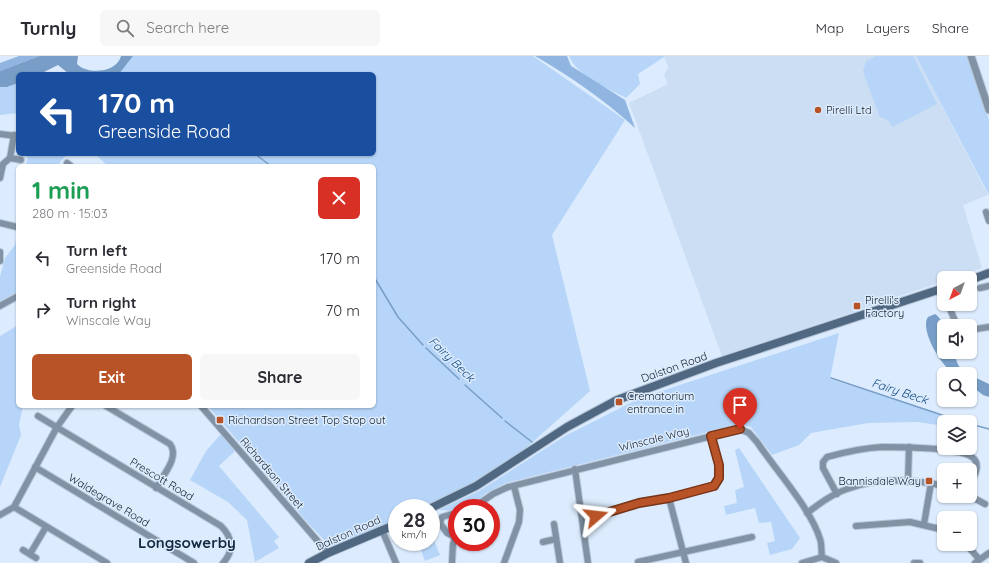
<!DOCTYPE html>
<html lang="en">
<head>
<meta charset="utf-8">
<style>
  :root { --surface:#fff; --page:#f7f7f7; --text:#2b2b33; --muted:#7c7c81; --line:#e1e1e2; --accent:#b85227 }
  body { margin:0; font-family:Quicksand,sans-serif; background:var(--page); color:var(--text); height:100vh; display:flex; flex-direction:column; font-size:15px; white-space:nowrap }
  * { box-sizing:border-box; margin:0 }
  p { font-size:13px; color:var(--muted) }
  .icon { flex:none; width:22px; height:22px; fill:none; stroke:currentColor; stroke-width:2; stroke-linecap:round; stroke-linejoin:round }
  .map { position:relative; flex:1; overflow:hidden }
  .panel { position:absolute; left:16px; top:108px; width:360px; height:244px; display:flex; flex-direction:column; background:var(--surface); border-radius:6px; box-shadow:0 1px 3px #0004 }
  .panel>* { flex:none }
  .hud { position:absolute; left:16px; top:16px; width:360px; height:84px; border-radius:6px; box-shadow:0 1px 3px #0004; background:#1a4fa0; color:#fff; overflow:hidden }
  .needle { width:26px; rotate:221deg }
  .tools { position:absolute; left:937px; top:215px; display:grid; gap:8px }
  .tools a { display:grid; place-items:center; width:40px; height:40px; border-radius:6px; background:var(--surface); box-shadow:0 1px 3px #0004; font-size:20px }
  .speed { position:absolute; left:388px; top:443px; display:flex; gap:8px; font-size:20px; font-weight:700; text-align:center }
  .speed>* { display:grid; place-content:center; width:52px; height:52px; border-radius:50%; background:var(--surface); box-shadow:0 1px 3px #0004; line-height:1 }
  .speed small { font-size:10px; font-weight:400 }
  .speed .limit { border:6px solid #d22; background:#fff; color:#111 }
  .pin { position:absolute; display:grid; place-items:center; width:34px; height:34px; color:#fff; margin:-41px -17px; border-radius:50% 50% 50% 0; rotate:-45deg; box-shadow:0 0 4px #0007 }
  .pin .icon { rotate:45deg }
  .me { position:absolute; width:44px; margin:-22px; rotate:73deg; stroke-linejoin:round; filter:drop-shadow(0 0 3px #0008) }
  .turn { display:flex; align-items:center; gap:14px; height:84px; padding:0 16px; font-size:18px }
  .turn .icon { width:52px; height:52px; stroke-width:2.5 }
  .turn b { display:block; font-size:28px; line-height:34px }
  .round { display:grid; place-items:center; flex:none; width:42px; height:42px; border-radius:6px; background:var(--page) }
  .head { display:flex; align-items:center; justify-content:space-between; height:68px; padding:0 16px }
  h1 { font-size:24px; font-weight:700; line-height:30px; color:#1e9e55 }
  .action { display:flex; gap:8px; margin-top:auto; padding:8px 16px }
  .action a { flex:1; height:46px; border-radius:6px; background:var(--accent); color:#fff; font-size:16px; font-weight:700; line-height:46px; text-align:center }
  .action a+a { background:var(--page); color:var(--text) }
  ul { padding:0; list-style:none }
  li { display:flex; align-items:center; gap:12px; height:52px; padding:0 16px }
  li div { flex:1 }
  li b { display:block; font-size:15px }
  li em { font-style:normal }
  header { display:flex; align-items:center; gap:24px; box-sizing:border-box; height:56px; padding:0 20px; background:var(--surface); border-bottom:1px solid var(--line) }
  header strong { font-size:19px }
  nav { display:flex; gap:22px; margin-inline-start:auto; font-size:14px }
  .search { width:280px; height:36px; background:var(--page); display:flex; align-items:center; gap:10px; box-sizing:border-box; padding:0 14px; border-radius:6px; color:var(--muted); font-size:15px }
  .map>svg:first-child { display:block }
</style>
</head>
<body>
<header>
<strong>Turnly</strong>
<div class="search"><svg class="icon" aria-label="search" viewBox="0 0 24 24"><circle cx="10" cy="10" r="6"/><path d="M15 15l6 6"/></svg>Search here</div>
<nav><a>Map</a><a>Layers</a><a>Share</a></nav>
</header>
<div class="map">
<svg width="989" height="507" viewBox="0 0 989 507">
  <rect width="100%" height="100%" fill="#dcecfe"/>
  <polygon fill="#cbdef3" points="664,0 916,0 988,139 963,149 982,212 953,222 944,222 944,225 722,300 629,47 668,28 664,19 668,11"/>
  <g fill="#b6d5f8">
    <polygon points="133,0 533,0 625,64 552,179 590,335 500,415 430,452 397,452 397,466 335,491 328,488 308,467 208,350 374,350 374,110 108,110 95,98 374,98 374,18 119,18"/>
    <path d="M569,0H664V1L638,18L640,28L626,42C606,31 578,21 569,0Z"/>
    <polygon points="876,0 913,0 937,48 892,71 888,64 880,61 863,16 866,5"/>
    <polygon points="916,0 968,0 989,64 989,139"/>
    <polygon points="18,27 18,57 0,59 0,31 7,31"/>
    <polygon points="28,98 67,98 57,110 26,110"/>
    <polygon points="18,174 18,235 0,246 0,221 5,202 15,189"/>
    <polygon points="18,269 18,350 23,350 19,369 21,379 0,431 0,280"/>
    <polygon points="839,277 830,323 964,366 944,366 944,370 918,366 868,367 811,377 799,389 772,399 751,371 740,368 506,427 485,438 468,452 457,452 457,455 439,454 479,435 565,380 640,342"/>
    <polygon points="221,378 235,395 219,410 279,481 274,485 279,492 255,506 247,464 228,446 190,424 206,395"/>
    <polygon points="739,392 800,482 792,493 770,499 767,487 775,485 771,466 759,467 755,452 726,459 724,450 737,447 735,434 744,431 735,394"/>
    <polygon points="431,477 440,499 425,505 418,486 431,486"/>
  </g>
  <g fill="#8fb5e0">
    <polygon points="19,0 39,0 0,15 0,7"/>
    <path d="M535,0H567L571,10L625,44L635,72C606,45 570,20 535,0Z"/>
  </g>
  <g fill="#789ec7">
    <path d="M39,0H78L77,8C87,19 117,17 121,0H133L119,18H69L58,9L40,18H18V27L7,31H0V15Z"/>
    <path d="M935,258C947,266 944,283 944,296H953C958,306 957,313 969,318C965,318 959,319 956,318C942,313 919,273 928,261Z"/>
    <polygon points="970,319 989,328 989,341 983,339 970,329"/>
  </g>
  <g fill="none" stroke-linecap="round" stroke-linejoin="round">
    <g stroke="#789ec7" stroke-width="1.5">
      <polyline points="255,98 271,110"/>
      <polyline points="374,221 398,261 423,289"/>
      <polyline points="426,292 459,323"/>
      <polyline points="831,322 963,366"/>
      <polyline points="465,329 502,362"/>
      <polyline points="505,365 532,386"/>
      <polyline points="970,368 989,373"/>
    </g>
    <g stroke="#b8c7d8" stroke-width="8">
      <g id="minor">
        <polyline points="0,78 16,80"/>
        <polyline points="10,102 14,79"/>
        <polyline points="67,107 71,110"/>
        <polyline points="0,122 3,108 10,102 21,104"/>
        <polyline points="986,156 989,165"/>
        <polyline points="0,167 17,171"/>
        <polyline points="0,196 0,205"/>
        <polyline points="980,232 989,230"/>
        <polyline points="948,248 957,270"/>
        <polyline points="0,250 18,240"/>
        <polyline points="970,274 989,271"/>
        <polyline points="968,296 968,297"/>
        <path d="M106,350L170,388C180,401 163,419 156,432"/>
        <polyline points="201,350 328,497"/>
        <path d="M38,360L221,470C233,482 234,495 223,507"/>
        <polyline points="35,411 194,507"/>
        <polyline points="575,413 588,507"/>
        <polyline points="908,426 909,391"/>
        <path d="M837,438L823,412V406L827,401C845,396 864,392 882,391C898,391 967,391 975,404C980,411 973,423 970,430"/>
        <polyline points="970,440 985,448"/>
        <polyline points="669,442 686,507"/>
        <polyline points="14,451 107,507"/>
        <path d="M473,452L493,438L508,431L740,373L749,377L757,386C775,413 811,453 820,483C822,488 821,495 822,501"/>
        <path d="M807,457C819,448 832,438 847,433C877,422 912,423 944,430"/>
        <polyline points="0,459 14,451 57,371 72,350"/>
        <polyline points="582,464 639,447 669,442 713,430 719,422 719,409 711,380"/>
        <polyline points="554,468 560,507"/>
        <polyline points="924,468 931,427"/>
        <polyline points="856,470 910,466 944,474"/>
        <polyline points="382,474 396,507"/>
        <polyline points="455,481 447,477 440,467 442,461 452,458 457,461"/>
        <polyline points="543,486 556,483"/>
        <polyline points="966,488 979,503"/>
        <polyline points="23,494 36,502"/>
        <polyline points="30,498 46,471"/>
        <polyline points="638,506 752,481"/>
        <polyline points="452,507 453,488 457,476"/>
        <polyline points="504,507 519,466 520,454 514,430"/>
        <polyline points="802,507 822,501 836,507"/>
        <polyline points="914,507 920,507"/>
        <polyline points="975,507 989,497"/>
      </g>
    </g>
    <g stroke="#b8c7d8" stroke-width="9">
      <polyline id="tertiary" points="971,0 989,54"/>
    </g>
    <g stroke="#b8c7d8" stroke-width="10">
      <g id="secondary">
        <polyline points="970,224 989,217"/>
        <polyline points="431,452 476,430 567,371 617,344 716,307 944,232"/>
        <polyline points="309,507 328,497 397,468"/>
      </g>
    </g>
    <use href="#minor" stroke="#8292a5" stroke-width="6"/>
    <use href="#tertiary" stroke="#8292a5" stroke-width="7"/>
    <use href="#secondary" stroke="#516882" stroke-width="8"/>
  </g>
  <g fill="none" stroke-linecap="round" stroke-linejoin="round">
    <g stroke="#783519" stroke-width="10">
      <polyline id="route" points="596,460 639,447 669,442 714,430 719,422 719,409 711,380 740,373"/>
    </g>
    <use href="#route" stroke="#b85227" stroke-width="7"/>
  </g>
  <g fill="#b85227" stroke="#dcecfe" stroke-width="1.5">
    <circle cx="818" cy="54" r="4"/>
    <rect x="853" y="246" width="8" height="8" rx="2"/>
    <rect x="615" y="342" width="8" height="8" rx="2"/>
    <rect x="216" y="360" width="8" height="8" rx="2"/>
    <rect x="925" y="421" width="8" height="8" rx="2"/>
  </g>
  <g text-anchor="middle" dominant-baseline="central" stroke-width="3" stroke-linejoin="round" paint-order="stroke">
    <g font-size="11" fill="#151e29" stroke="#dcecfe" text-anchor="start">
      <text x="826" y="54">Pirelli Ltd</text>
      <text x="865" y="244">Pirelli's<tspan x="865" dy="13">Factory</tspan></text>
      <text x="627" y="340">Crematorium<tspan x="627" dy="13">entrance in</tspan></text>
      <text x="228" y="364">Richardson Street Top Stop out</text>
      <text x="921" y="425" text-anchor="end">Bannisdale Way</text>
    </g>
    <g font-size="11" fill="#151e29" stroke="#dcecfe">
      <text transform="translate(674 311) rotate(-20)">Dalston Road</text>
      <text transform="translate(654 383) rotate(-14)">Winscale Way</text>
      <text transform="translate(272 417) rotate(49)">Richardson Street</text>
      <text transform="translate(162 423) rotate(31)">Prescott Road</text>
      <text transform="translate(109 444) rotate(31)">Waldegrave Road</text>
      <text transform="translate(348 477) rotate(-24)">Dalston Road</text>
    </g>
    <g font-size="12" font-style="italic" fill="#144b7f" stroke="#dcecfe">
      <text transform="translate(452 303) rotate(44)">Fairy Beck</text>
      <text transform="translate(900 335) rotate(18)">Fairy Beck</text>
    </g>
    <g font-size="15" font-weight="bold" fill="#152a41" stroke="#dcecfe">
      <text x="187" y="486">Longsowerby</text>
    </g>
  </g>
</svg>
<div class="tools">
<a><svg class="needle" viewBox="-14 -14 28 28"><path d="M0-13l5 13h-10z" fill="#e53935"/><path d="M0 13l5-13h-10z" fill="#7c7c81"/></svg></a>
<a><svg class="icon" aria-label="sound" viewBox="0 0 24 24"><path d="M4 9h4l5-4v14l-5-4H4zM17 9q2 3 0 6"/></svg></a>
<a><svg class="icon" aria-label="search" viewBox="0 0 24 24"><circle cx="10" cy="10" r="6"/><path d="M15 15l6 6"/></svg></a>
<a><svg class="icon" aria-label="layers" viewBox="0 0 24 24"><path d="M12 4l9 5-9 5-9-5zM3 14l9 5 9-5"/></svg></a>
<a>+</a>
<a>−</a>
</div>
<div class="speed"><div>28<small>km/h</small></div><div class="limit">30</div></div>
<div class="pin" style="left:740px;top:373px;background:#d93025"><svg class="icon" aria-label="arrive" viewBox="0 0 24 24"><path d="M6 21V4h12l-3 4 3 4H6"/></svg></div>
<svg class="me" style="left:596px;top:460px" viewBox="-20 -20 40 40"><path d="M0-17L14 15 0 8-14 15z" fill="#b85227" stroke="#fff" stroke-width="4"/></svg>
<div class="hud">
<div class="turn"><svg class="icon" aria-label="left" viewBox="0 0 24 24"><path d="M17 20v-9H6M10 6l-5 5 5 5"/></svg><div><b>170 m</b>Greenside Road</div></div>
</div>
<section class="panel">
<div class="head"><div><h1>1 min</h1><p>280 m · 15:03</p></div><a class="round" style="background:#d93025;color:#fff"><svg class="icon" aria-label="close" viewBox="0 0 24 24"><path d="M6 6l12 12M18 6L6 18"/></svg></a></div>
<ul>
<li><svg class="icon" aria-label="left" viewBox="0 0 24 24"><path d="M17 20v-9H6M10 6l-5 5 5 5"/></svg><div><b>Turn left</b><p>Greenside Road</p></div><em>170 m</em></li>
<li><svg class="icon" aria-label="right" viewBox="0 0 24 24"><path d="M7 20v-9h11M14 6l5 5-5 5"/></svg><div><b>Turn right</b><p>Winscale Way</p></div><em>70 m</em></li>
</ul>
<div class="action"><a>Exit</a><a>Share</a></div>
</section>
</div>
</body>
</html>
